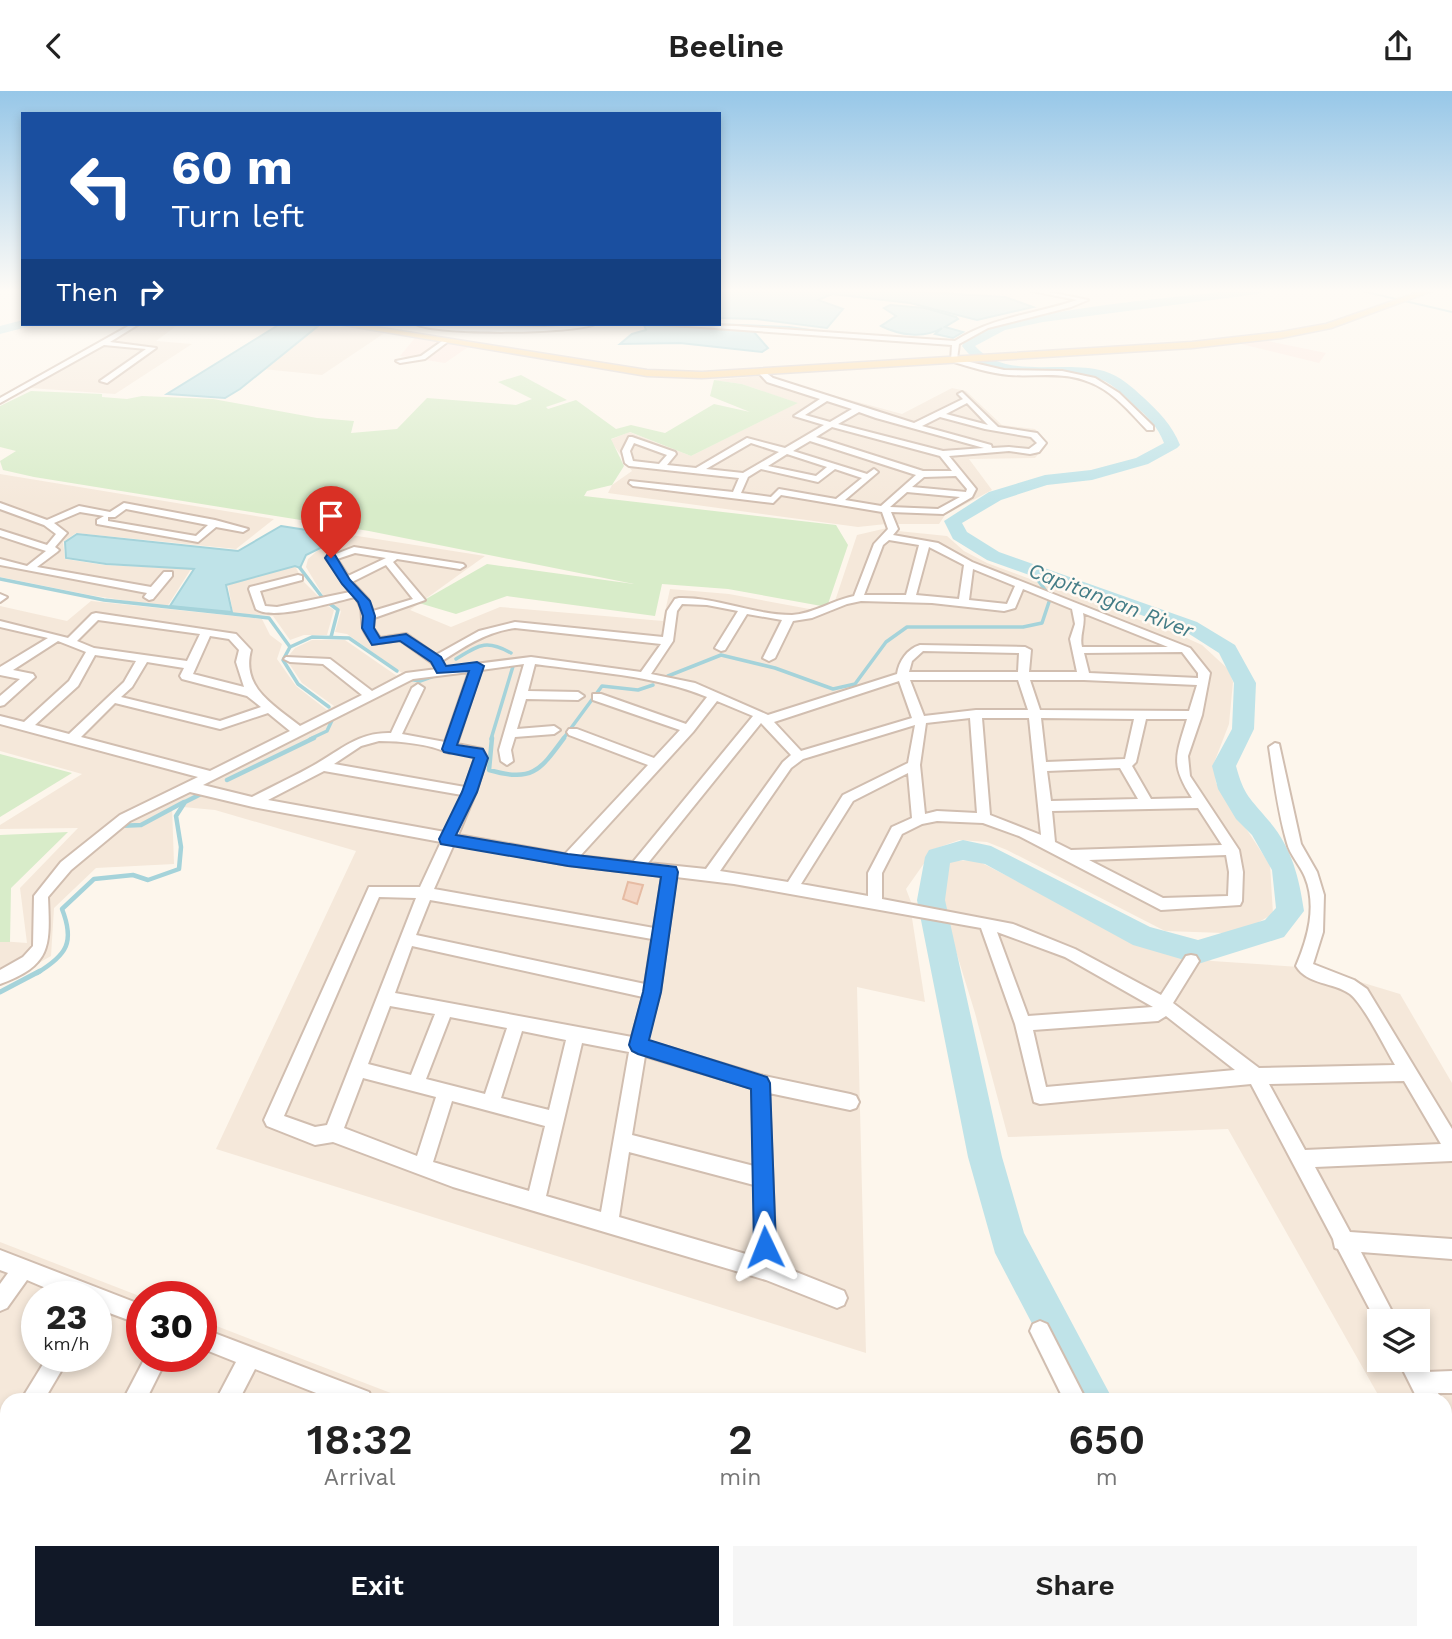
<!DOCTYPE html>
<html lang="en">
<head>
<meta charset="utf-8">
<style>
  :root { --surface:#fff; --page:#f6f6f6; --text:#222; --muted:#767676; --accent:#111827 }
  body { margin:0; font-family:"Work Sans",sans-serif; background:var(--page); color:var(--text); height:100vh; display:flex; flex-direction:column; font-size:26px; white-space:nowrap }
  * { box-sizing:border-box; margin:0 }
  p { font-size:23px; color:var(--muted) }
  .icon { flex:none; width:38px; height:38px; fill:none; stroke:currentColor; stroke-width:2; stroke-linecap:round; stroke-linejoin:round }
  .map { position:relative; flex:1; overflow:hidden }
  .panel { position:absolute; left:0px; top:1302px; width:1452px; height:247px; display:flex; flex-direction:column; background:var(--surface); border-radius:21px 21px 0 0; box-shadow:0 4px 10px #0003 }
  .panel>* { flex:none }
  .banner { position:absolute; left:21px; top:21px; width:700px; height:214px; border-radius:0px; box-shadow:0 4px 10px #0003; background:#1a4fa0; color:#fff; overflow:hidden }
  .buttons { position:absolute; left:1367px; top:1218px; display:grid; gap:14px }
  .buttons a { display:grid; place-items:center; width:63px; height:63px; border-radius:0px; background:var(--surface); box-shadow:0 4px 10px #0003; font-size:35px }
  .speed { position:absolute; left:21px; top:1190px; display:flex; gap:14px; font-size:35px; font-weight:700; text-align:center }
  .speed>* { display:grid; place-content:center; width:91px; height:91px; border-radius:50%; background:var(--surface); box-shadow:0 4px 10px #0003; line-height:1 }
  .speed small { font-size:18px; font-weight:400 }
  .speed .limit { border:10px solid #d22; background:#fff; color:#111 }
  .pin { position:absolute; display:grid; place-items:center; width:60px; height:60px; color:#fff; margin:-72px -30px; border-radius:50% 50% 50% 0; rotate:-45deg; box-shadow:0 0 7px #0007 }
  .pin .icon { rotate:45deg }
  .me { position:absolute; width:77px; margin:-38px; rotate:358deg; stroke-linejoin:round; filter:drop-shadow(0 0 5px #0008) }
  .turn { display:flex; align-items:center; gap:24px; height:147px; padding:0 35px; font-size:32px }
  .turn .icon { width:91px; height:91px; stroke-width:2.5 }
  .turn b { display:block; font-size:49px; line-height:60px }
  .then { display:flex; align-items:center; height:66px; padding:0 35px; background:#0003; gap:14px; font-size:26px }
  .eta { display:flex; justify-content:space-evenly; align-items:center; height:119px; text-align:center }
  .eta b { font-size:42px; font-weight:600; line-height:49px }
  .action { display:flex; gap:14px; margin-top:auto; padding:14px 35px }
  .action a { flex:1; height:80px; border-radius:0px; background:var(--accent); color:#fff; font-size:28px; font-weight:600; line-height:80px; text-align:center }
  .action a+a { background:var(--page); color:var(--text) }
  header { display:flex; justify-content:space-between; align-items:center; height:91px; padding:0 35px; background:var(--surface); font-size:32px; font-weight:600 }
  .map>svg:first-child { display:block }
</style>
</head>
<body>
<header><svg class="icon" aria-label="back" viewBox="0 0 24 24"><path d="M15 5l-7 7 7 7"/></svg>Beeline<svg class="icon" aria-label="share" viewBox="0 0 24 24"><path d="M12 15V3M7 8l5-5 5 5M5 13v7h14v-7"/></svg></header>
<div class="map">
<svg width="1452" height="1548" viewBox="0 0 1452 1548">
  <rect width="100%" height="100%" fill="#fdf6ec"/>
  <g fill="#f5e8da" fill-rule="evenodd">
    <polygon points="141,233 179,233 156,250 192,253 115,303 30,297"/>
    <polygon points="320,233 386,241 322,284 263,278"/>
    <path d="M772,284L773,288L902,323L952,297L966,300L1002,334L1035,338L1047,353L1035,367L969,368L992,399L945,424L939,433H896L898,440L947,445L964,460L987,472L1180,544L1202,554L1228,578L1233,591L1229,633L1214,672L1216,692L1270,774L1273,823L1252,835L1224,842L1165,840L1007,759L987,751L959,749L929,760L925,771L906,798L911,811L943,815L949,770L976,769L1142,854L1212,870L1314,877L1400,903L1452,992V1548H1344L1340,1542H1446V1431L1449,1430L1446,1424V1309H1381L1228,1038L1008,1046L975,922L947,831L912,827L925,911L857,896L866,1262L216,1058L356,760L215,719L172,715L174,773L96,777L54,817L51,865L0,894V850L27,852L20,797L78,737L0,738V734L82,683L0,660V515L67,530L91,510L262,528L270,544L282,553L277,568L296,595L327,619L334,615L302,592L286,568L295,557L312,549H345L397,585L402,582L347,543L335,541L341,520L329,512L325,513L334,519L327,544H304L290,549L273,525L233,522L228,494L295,475L303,490L320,507L324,506L306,476L308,468L317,460L351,444L485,465L410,519L451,536L500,516L663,530L670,498L729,503L831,522L857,444L887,437L886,433L858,436L608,402L612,394L632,380L610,349L629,341L691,365L797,312L742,293L714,289ZM1379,1230H1418V1269H1379Z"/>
    <polygon points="0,383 274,428 236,458 76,442 63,451 65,468 104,474 191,478 167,516 89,504 0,486"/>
    <path d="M0,1151L142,1206V1265H201V1229L409,1309H7V1449L0,1462ZM37,1206H96V1265H37Z"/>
    <polygon points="367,1542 737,1542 736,1548 379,1548"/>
  </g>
  <g fill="#fde8e0">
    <polygon points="416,246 468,256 445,272 400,265"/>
    <polygon points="1263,249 1326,262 1319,272 1237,252"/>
  </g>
  <g fill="#d8ecc9">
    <polygon points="521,284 567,309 546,316 548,318 576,309 616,338 631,334 665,342 714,313 750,321 710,305 714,289 742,293 798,312 691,365 630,341 611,348 624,375 612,394 587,400 584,405 836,434 848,454 827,516 728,498 662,493 655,525 507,505 456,523 419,512 487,473 634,493 369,440 34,386 3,379 0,370 16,360 0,356 0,315 31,300 102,303 102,306 127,308 142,305 213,308 317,327 354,330 351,342 397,338 427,307 516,314 532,308 498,291"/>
    <polygon points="0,663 72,682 0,726"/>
    <polygon points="68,741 11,797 10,851 0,851 0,744"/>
  </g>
  <g fill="#bfe3e8" stroke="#a5d3da" stroke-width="2">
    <polygon points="719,200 907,200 1005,206 1033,216 977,229 910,212 832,203 818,209 843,218 827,237 756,228 719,227"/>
    <path d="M890,214L925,217L956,226L958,228L945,236L963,241L953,247L935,243L942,237C924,248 899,244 881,235L896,225L884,217Z"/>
    <polygon points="280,233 318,235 240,298 225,307 167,303"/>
    <polygon points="644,234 744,238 753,240 768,257 762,261 680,252 620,253 632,243 646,239"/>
    <polygon points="281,435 345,445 306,464 300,477 295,475 226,494 232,521 170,515 194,478 106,473 66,467 65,451 77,443 238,460"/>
  </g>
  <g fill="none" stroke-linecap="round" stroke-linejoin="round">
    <g stroke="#a5d3da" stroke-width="2">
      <polyline points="1362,200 1452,221"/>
      <polyline points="714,233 789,236 832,242"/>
      <polyline points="503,235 553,236"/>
      <polyline points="566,235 579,233"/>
      <polyline points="959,251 969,252"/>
    </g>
    <g stroke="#a5d3da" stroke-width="3.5">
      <polyline points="300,477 322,506"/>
      <polyline points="1032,481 1046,500"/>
      <polyline points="0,488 104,509 269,527 290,556"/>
      <polyline points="326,510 338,519 331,546"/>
      <path d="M456,568C479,554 486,548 511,562"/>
      <polyline points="668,585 721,564 775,577 833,598 855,593 886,551 907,536 1023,536 1042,532 1049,511"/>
      <polyline points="408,588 420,590 434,585"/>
      <polyline points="329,616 298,593 283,569 290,556 312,546 349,547 397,580"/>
      <polyline points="310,648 327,640 334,625"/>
      <polyline points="491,648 514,572"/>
      <polyline points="563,648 602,595 638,599 653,594"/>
    </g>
    <g stroke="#a5d3da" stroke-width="4.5">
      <path d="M492,647L489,679C532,691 539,681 564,647"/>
      <polyline points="227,689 314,647"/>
      <polyline points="118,735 141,734 184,711"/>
      <path d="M37,882C67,864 75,851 62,818L94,788L133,784L148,789L179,778L181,756L176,725L185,711L203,702"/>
    </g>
    <polyline stroke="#a5d3da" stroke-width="5" points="0,901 40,880"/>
    <g fill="#bfe3e8" fill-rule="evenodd">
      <path d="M1233,200H1264L1258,203L1043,231L1005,239L975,255C1006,290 1063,268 1104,280C1120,285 1132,296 1144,307C1159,321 1172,334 1180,354L1177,357L1148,373L1092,389L1047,394L1001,409L962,432L967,441L999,461L1197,531L1235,554L1256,592L1254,638L1236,675C1244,705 1250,707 1269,730C1292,757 1299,786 1304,820L1284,846L1198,873L1133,854L985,773L963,769L950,772L945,809L1002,1066L1024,1142L1113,1309H1072L995,1162L968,1066L917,809L925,766L929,759L963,749L991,755L1150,836L1198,849L1265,829L1276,817L1272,779L1252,744L1236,728L1218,698L1212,675L1232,638L1234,592L1219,562L1183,539L987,469L953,448L944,430L989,401L1045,384L1091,379L1136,367L1164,352C1158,336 1147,325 1134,314C1123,303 1110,290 1094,286C1050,275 994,298 962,255C978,221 1190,205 1233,200Z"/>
      <polygon points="23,229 23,233 29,233 27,236 0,243 0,235"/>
      <polygon points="1193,1542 1240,1542 1242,1548 1195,1548"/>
    </g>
  </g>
  <polygon fill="#f3d5c3" stroke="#e6bba3" stroke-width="2" points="628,791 643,794 637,813 623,808"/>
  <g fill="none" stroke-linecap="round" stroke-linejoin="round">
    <g stroke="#d1beb0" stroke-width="4">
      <g id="minor">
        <path d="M1032,200H1043L1088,209L1071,216L988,237L959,253L957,268L1004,279L1062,280L1095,287L1119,302L1153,335V339H1147C1130,321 1113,300 1089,291C1063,280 1035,286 1009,284C989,282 970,276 951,270L952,254L659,233L736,235L955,250C992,226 1036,223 1077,209Z"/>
        <polygon points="132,233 139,233 110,251 156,257 107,292 100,290 146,258 104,254 0,312 0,307"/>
        <path d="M416,233L544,236L595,233C573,243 436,244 416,233Z"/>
        <polygon points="445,248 450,249 425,268 400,272 396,270 421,265"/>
        <path d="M761,278L773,287L914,332L963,308L958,303L962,301L998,336L1037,342L1046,352L1039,361L1030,363L1009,360L949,365L976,398L972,406L943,423L891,421L898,438L893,444L938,452L972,471L1190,557L1210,582L1202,624L1188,665L1190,685L1239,759L1243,781L1242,810L1240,814L1161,819L1019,745L983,732L937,730L922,733L902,743L882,782V808L1013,833L1075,858L1161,904L1186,865L1191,864L1196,865L1199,870L1173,912L1259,977L1395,974C1385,957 1364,914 1350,903C1334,891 1307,894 1296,875C1308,847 1317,815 1305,786C1300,774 1290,764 1287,752C1278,721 1274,688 1269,656L1275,652L1279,653L1301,753L1317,781L1324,804L1323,841L1313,873L1354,889L1367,898L1452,1038V1070L1315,1076L1350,1141L1452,1148V1168L1361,1161L1397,1230H1379V1236L1338,1158L1335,1157L1333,1148L1251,993L1040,1013L1034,1011L1015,933L981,837L734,793L676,786L660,901L647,950L760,984L850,1003L856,1005L859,1011L856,1017L850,1019L769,1002L776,1173L844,1200L847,1207L844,1214L837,1217L766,1189L453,1096L333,1051L315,1054L267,1035L264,1029L369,796H420L441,751L253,716L190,701L130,730L71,779L48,806C50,855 52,874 0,893V879L23,866L33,855L34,805L61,771L120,724L198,686L0,633V625L24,631L69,590L86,561L58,550L13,579L33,583L35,586L4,614L0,615V605L20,588L0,584V576L48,547L0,536V530L68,547L92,523L96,522L236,543L251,559C241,597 274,614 300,635L362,604L323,573L290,571L284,568L286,566L330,568L372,600L406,582L437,578L431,571L400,549L373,553C370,549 364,542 363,537C360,524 365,519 355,506C333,511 273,530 256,518L249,498L250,496L298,484L302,485V489L260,500L265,515L277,516L350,501L326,467L354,456L463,473L465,475L460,478L397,468L393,471L425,509L374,527L373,537L380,547L406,543L436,564L479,540L515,531L663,546L667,520L675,508L679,507C718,506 753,524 792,524C813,523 833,509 854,505L874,453L888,438L882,421L781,404L773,412L633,395L629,392L630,390L733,401L739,387L629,375L625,372L622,360L629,346H632L675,361L676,363L667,374L696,377L747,347L785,357L824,334L794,325L820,308L767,291L757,280ZM827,310L852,318L830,331L805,324ZM967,312L988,334L946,323ZM859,321L876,327L984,357L943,360L838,333ZM940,326L985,338L1031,346L1037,352L1029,358L1009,356L992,357L991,354L922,335ZM832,336L940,365L952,380H923L816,346ZM810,350L916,384L881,415L845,409L878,381L874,378L867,383L793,360ZM634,352L667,364L659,373L633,370L630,360ZM751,352L779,361L743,382L706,378ZM787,363L827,376L816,385L768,375ZM761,378L818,391L835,378L862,387L836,408L779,398L771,406L741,402L748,386ZM956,385L967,398L966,401L912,396L924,386ZM907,401L960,406L938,418L890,416ZM889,449L919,454L906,504H864L883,454ZM929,456L964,474L959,508L916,504ZM355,462L386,467L348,485L337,468ZM386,474L413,508L373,520L368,508L352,491ZM973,478L1015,495L1007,513L969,509ZM1023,498L1072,518L1075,533L1070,548L1077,581H1029L1031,559L1025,556L920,554C907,558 899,570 897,583L768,624L695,592L651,583L673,550L677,520L682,513L707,514L738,520L715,557L721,560L725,559L747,523L782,529L763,567L769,570L775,567L793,530L812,527L847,513L861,510L932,512L1004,520L1015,517ZM1083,522L1168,556H1082C1079,544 1086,534 1083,522ZM98,529L200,543L187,570L94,557L77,550ZM515,537L661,553L641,581L531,566L443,577L442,570C465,555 487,541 515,537ZM210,545L229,548L239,559L236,571L244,596L193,583ZM923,560L1019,562L1018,581H909L912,570ZM1182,561L1198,582V587L1089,582L1084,562ZM95,564L136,570L124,591L69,643L35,634L78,595ZM147,571L184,577L180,585L182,588L247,605L261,616L220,630L121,606L132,596ZM524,573L499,659L501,670L507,674L513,670L511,659L515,646L554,643L560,639L554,635L517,638L526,608L578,609L584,605L578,601L528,600L535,573C592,581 654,584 707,606L686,633L601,603H593V609L680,639L654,667L577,638H569L567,641L569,644L648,674L565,763L458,744L476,701L487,667L482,658L457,653L481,579ZM469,581L445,651L402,643L424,597L418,593L412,597L391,642C359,641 342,658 316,673C295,685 273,695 252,706L203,694L413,588ZM910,589H1018L1028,619H976L924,625ZM1030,589H1084L1197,594L1189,620L1040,619ZM899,590L912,627L801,660L774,631ZM717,610L753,625L633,771L580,765L693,641ZM115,612L220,638L268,622L290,640L210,680L81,646ZM970,627L977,722L937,720L925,723L920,674L926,632ZM982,627H1029L1041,744L990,724ZM1041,627L1134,628L1125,668L1046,671ZM1146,628H1187C1176,665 1170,673 1192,707L1151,708L1132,675L1136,671ZM761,632L791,664L783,671L706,778L648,772ZM915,634L908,672L843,704L788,791L720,780L791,677L803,668ZM379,650C401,650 429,653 449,662L453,661L474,665L475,667L465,696L334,673L361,655ZM1120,677L1138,708L1051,710L1047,680ZM324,680L462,704L445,741L268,709ZM908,682L912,727L892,736L868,782V805L801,793L853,710ZM1198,717L1222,754L1071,759L1055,751L1052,720ZM454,753L568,774L662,785L654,837L434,798ZM1226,764L1229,781L1228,805L1163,807L1089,769ZM379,806L416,807L327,1034L315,1036L284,1025ZM430,809L652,848L645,893L416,844ZM997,841L1065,866L1153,916L1028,925ZM412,855L643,906L632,946L395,902ZM390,915L435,923L411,984L368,973ZM1166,925L1235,979L1046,996L1033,939L1158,930ZM450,926L507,937L485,1003L426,988ZM522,940L566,949L549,1019L501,1007ZM582,952L629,961L601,1121L546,1105ZM645,965L752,997L754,1075L632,1044ZM363,987L436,1006L417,1065L344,1037ZM1404,990L1441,1053L1305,1059L1269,993ZM452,1010L545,1035L529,1100L433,1071ZM629,1061L754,1094L756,1166L619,1126Z"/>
        <path d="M0,412L47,429L79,415L110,421L124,412L215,429L248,438L243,441L216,436L198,451L97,433V429L104,425L80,421L54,432L67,442L55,456L59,459L57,461L37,476L151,496L164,481H172V485L153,508L149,509L144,506L147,502L0,474V468L27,475L46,460L0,445V439L47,454L56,443L44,434L0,418ZM126,418L208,434L196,445L108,430V426H115Z"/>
        <polygon points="0,503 7,506 0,511"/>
        <polygon points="0,1159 142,1214 142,1234 96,1217 96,1206 67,1206 27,1189 7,1217 0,1220 0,1193 8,1182 0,1179"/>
        <polygon points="1040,1230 1047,1233 1086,1309 1064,1309 1030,1240 1033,1233"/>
        <polygon points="201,1237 369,1301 372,1309 334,1309 255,1278 239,1309 216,1309 236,1271 201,1257"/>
        <polygon points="48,1265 70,1265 44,1309 21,1309"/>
        <polygon points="146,1265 168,1265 146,1309 123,1309"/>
        <polygon points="1418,1265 1426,1281 1452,1280 1452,1302 1438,1302 1441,1309 1418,1309 1398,1269 1418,1269"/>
        <polygon points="1446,1327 1452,1330 1452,1361 1446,1358"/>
        <polygon points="7,1339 7,1370 0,1373 0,1342"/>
        <polygon points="467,1542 492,1542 490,1548 465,1548"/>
        <polygon points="1173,1542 1198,1542 1200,1548 1175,1548"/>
      </g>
    </g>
    <g stroke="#dad1cd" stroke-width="3">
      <polygon id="major" points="1422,200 1432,200 1331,237 1281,247 1192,257 702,287 647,285 338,233 356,233 647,279 702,281 1192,251 1281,241 1326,233"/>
    </g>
    <use href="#minor" fill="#fff" fill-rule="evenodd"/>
    <use href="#major" fill="#fbd9a5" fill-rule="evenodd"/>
  </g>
  <linearGradient id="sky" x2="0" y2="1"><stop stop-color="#97c7e8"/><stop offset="0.48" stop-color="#fefbf6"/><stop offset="1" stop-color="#fefbf6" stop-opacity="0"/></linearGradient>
  <rect width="1452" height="416" fill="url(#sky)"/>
  <polygon fill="#1a73e8" stroke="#114b97" stroke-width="2" points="327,464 335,464 350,489 370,510 375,525 374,537 380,547 406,543 441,566 446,575 477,571 484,575 457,654 483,658 488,667 477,701 456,744 568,763 676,776 678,781 661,901 649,949 767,986 770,992 776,1156 773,1164 765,1167 758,1164 754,1156 751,998 638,963 632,960 629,954 643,901 661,786 568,775 441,753 439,748 462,701 474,667 444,661 442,658 469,580 437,582 431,571 400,550 372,554 362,537 363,525 358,511 342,493 325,467"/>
  <g text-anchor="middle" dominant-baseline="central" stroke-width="5" stroke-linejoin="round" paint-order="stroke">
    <g font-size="21" font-style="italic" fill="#437c86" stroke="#fffaf3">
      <text transform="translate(1111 509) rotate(21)">Capitangan River</text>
    </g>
  </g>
</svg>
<div class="buttons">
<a><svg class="icon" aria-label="layers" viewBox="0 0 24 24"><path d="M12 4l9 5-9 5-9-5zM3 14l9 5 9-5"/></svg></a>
</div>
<div class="speed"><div>23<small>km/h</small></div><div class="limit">30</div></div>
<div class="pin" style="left:331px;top:467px;background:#d93025"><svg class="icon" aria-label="arrive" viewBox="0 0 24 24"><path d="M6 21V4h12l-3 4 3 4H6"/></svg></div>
<svg class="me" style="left:765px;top:1156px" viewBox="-20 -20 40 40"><path d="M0-17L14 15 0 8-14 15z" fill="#1a73e8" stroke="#fff" stroke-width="4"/></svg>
<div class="banner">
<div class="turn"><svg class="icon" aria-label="left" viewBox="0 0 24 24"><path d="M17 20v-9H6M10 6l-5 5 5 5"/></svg><div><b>60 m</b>Turn left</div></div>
<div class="then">Then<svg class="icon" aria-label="right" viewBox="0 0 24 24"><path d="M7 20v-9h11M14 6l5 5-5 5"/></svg></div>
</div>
<section class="panel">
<div class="eta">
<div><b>18:32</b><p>Arrival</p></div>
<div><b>2</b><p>min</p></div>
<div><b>650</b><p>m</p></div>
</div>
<div class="action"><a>Exit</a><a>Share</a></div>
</section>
</div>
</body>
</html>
